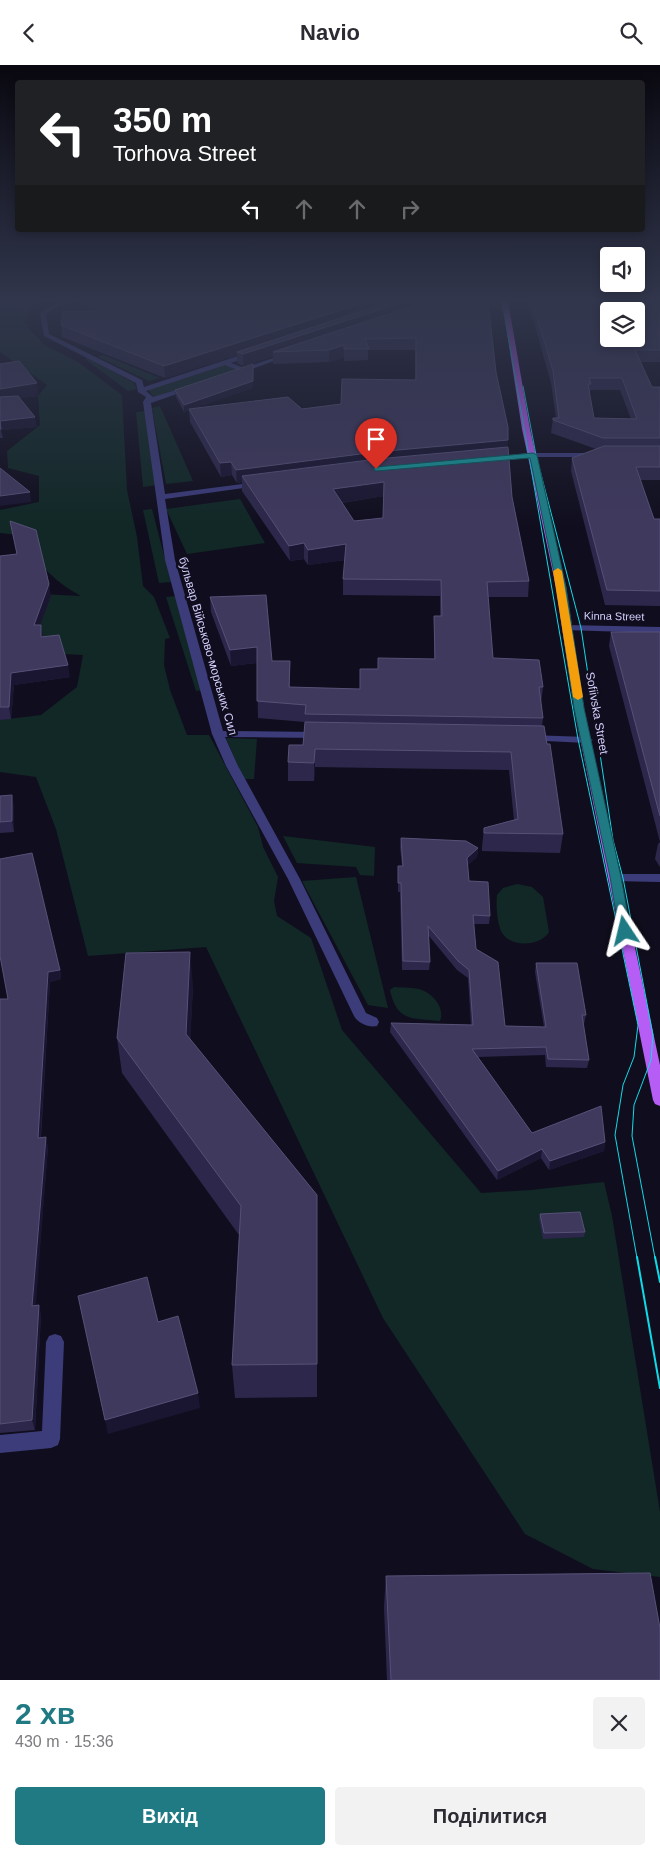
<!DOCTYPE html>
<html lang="uk">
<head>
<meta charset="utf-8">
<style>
  :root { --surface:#fff; --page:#f2f2f3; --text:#2b2b33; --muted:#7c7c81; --accent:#1f7a84 }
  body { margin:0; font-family:Helvetica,sans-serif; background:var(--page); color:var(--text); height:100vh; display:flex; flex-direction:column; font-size:19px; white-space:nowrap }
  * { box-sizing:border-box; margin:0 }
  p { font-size:16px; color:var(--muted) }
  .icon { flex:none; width:28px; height:28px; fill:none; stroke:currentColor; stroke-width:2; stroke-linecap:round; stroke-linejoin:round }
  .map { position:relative; height:1615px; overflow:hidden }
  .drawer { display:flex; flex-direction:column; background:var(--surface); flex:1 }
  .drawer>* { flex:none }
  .guide { position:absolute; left:15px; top:15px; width:630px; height:152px; border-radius:5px; box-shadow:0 2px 8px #0003; background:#202124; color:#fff; overflow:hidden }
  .controls { position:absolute; left:600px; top:182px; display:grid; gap:10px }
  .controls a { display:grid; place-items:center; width:45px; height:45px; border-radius:5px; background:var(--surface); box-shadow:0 2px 8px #0003; font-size:25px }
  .pin { position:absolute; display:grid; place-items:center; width:42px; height:42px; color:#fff; margin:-51px -21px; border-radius:50% 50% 50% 0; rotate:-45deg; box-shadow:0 0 5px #0007 }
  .pin .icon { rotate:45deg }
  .me { position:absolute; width:55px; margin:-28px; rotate:350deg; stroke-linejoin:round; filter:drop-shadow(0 0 4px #0008) }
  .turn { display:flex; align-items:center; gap:18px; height:105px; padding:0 15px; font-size:22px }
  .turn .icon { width:65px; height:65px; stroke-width:2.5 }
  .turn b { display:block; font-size:35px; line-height:42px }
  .lanes { display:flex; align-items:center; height:48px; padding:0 15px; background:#0003; justify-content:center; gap:25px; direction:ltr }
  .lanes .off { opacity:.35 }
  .round { display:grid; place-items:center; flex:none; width:52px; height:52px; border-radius:5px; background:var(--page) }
  .overview { display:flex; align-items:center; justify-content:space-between; height:85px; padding:0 15px }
  h1 { font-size:30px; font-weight:700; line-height:38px; color:var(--accent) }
  .primary-button { display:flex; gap:10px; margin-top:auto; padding:10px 15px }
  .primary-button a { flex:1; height:58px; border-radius:5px; background:var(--accent); color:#fff; font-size:20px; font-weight:700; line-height:58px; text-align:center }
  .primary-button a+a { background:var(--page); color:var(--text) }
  header { display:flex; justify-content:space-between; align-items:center; height:65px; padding:0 15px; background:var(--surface); font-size:22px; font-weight:700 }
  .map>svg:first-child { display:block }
</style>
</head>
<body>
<header><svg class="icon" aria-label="back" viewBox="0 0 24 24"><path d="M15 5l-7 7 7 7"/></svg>Navio<svg class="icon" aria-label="search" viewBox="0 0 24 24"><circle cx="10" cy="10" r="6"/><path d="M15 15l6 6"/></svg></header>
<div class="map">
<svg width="660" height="1615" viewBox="0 0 660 1615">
  <rect width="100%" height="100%" fill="#100e1e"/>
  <g fill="#112826">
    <path d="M0,236H36L29,246V250L24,258L30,260L27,262L46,281L78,297L122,330L127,425L137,472L143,521L154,532L170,573L165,574L164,600L170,625L187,670H209L258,762L263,782L278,812L274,836L277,851L311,873L342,965L481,1128L531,1125L604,1117L612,1151L660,1447V1512L593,1504L525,1469L383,1253L206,882L88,891L56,764L36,712L0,707V655L41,650L77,622L83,590L63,589L18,596L0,527L81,531C50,514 39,498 19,470L0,468V445L39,437V411L8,403L7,386L40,360L38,331L47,320L0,287Z"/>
    <polygon points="103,290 160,313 149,316 98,292"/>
    <polygon points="88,293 134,318 137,324 128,326 85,294"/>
    <polygon points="225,299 240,305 154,333 148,324"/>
    <polygon points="160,341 193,416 166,419 152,343"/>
    <polygon points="145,346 157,420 143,422 136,347"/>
    <polygon points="240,434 265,478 187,489 166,444"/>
    <polygon points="152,444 171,517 159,518 143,445"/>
    <polygon points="177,531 204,625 196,626 166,532"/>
    <polygon points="226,673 257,674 254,714 243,714"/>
    <polygon points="283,771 375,782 374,811 360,810 356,802 297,798"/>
    <polygon points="356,812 388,943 368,940 302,816"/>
    <path d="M517,819L532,822L543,832L549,867C540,882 509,883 501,866C497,857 496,840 497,830L503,823Z"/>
    <path d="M394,922C402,923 414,922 422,925C434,930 445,943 440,956C412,953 397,957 390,925Z"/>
  </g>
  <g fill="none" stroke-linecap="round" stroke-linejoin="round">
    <g fill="#3c3c7a" fill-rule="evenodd">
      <path d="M65,236H74L54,243L46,249L49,269L142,315L144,322L253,286L255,287V289L231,298L244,303L285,289L290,290L238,309L234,307L237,305L225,300L146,326L153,332L190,321L194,323L151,338L165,429L258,417L262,419L258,421L165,434L175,495L223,666L319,667L325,670L319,673L225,672L238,701L300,814L366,948L377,953L379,957L377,961C369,963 358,958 354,951L288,814L226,701L212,669L165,495L143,337L146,332L138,327L136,318L44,271L40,248L50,241Z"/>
      <polygon points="76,236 84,236 104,244 99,245"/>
      <polygon points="477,236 486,236 509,244 506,246"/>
      <polygon points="528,388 594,388 598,390 594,392 528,392 492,396 488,394 492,392"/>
      <polygon points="567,560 660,562 660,568 564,565 564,561"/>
      <polygon points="529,670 587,672 593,675 587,678 525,675 523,673 525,671"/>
      <polygon points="616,809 660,809 660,817 612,816 610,813"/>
      <polygon points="55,1269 61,1271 64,1277 60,1374 58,1380 51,1383 0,1388 0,1370 42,1366 46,1277 49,1271"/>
    </g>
    <polygon fill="#b55df4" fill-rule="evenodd" points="502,236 508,236 530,364 566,522 584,643 660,1000 660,1041 655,1039 653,1035 574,643 556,522 522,364"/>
    <g stroke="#10dae6" stroke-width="1">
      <polyline points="502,236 578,674 638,960 634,992 623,1020 615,1070 637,1193"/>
      <polyline points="523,321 536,390 581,563 613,775 623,813 653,970 651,995 634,1040 632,1071 655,1193"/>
    </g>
    <g stroke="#10dae6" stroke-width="2">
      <polyline points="637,1192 660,1323"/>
      <polyline points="655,1192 660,1217"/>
    </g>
  </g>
  <g fill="#2d284b" fill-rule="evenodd">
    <path d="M87,236H488L496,307L507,382L512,432L529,516L528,532H488L493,593L543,622L541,638L543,653L542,661L547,679L563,769L560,788L482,786V782L484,763L514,755L509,705L315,702L314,716H288V697L303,680L305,657L258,653L257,598L231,601L211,547L210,532L272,596H290V622L360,624L378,604L434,594V551H440V531L343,530V514L345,495L308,500L304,494L290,496L242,426V417L237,418L232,410L221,412L190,357L189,345L184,347L176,332L175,325L253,323L192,344H302L341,339L415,315V285H368V295L344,296V292L329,297L273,299V291L243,301L237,298V290L165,313L62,272L61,260L93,247L87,243ZM384,431L383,453L354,456L342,438Z"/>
    <path d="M526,236H660V297H640L652,322H660V415H640L654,454H660V541L605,540L571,406L572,393L596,384L551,368L553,353H556L551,318L535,260ZM590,325H620L631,354L594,353L590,331Z"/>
    <polygon points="0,299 38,331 20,333 37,362 1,365 3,373 0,373"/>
    <polygon points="10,456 51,531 40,560 43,572 70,612 14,620 11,654 0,655 0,491 17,489"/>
    <polygon points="611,567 660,567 660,802 655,794 658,779 660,777 609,581"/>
    <polygon points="0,731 14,741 14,767 0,768"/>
    <polygon points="401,773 478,783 477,792 468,800 469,816 490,851 489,859 474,859 476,884 505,961 544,962 535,907 536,898 586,950 584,959 583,959 589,995 587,1003 546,1002 545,990 478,992 532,1068 605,1077 604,1086 549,1105 541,1093 497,1115 390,967 391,958 471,960 468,913 457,905 429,871 430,897 429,905 402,905 400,827 398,827 398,801 402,801 400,782"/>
    <polygon points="60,905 61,914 50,917 41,1072 48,1082 35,1240 41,1249 35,1365 0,1368 0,938"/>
    <polygon points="193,921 190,975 317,1130 317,1332 235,1333 232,1300 239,1170 122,1008 117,973"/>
    <polygon points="540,1149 585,1167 584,1172 543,1174 539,1154"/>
    <polygon points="386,1511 660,1615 387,1615 384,1542"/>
  </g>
  <g fill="#1a1631">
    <polygon points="370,236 404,236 237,287 237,290 165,313 164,301"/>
    <polygon points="407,236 440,236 273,287 273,291 243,301 243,289"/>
    <polygon points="344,280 344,292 329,297 329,285"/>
    <polygon points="253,299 253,323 184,347 184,340"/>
    <polygon points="37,318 38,331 0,336 0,324"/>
    <polygon points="35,352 37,362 1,365 3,373 0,356"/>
    <polygon points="508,375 507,388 242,411 242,417 237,418 236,405 376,387"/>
    <polygon points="231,397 232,410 221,412 220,398"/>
    <polygon points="384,417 384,431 333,439 333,424"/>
    <polygon points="30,427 31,437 0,441 0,431"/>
    <polygon points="304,478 304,494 290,496 289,481"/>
    <polygon points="346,479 346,495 308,500 308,485"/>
    <polygon points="49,519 51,531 36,572 34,560"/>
    <polygon points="41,560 43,572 41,572"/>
    <polygon points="257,582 257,598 231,601 230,585"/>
    <polygon points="68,600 70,612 14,620 11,654 9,642 11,608"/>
    <polygon points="315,684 315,702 314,716 314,698"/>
    <polygon points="12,730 14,741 14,767 12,756"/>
    <polygon points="478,783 477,792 467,801 467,793"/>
    <polygon points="190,887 193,921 189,1003 186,969"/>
    <polygon points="60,905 61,914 50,917 40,1082 38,1073 48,907"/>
    <polygon points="46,1072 48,1082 35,1250 32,1241"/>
    <polygon points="605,1077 604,1086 549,1105 550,1096"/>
    <polygon points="542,1084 541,1093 497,1115 498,1106"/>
    <polygon points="39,1240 41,1249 35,1365 32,1355"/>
    <polygon points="198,1328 200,1343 108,1369 105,1355"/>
  </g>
  <g fill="#3f395e" stroke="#565177" fill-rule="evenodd">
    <polygon points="92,236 148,236 162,241 169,239 168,236 167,236 370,236 164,301 61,260 63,246 106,247"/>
    <polygon points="392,236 407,236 243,289 237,287"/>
    <polygon points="428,236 488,236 496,307 508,362 508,375 376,387 236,405 231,397 220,398 189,344 288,332 302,344 341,339 342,314 416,315 416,273 365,274 369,284 344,284 344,280 329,285 273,287"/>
    <path d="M531,236H660V285H635L652,322H660V373H603L553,355V353H559L553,306L536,249ZM609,246H636V274H609ZM589,313H622L637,354L594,353L588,319H591Z"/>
    <polygon points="19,296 37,318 0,324 0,299"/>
    <polygon points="253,299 253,316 184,340 175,325"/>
    <polygon points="18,331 35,352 0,356 1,364 0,364 0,332"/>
    <polygon points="604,381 660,381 660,402 636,402 654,454 660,454 660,526 607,525 572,393"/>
    <path d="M508,382L512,432L529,516L487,517L493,593L539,595L543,622H539L543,653L305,649L306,640L257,636V582L230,585L210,532L266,530L272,596H290L289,622L360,624V604H378V593L435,594L434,551H442L441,515L343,514L346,479L308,485L304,478L289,481L242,411L377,394ZM384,417L383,453L354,456L333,424Z"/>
    <polygon points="0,403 30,427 0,431"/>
    <polygon points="10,456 36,465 49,519 34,560 41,560 41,572 59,570 68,600 11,608 9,642 0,642 0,491 17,489"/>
    <polygon points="611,567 660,567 660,751"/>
    <polygon points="305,657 544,661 547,679 550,679 563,769 484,768 484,763 518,754 511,687 315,684 314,698 288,697 289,680 303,680"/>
    <polygon points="12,730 12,756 0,757 0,731"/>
    <polygon points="401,773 466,776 478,783 467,793 469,816 488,817 490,851 473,850 476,884 498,897 505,961 546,962 536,898 577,898 586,950 582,950 589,995 548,994 546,982 472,984 532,1068 601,1041 605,1077 550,1096 542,1084 498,1106 391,958 473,960 469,905 458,896 428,861 430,897 403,896 401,818 398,818 398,801 403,801"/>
    <polygon points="32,788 60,905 48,907 38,1073 46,1072 32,1241 39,1240 32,1355 0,1359 0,934 8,934 0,891 0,794"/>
    <polygon points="190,887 186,969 317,1130 317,1299 232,1300 241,1141 117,973 126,888"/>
    <polygon points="580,1147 585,1167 544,1168 540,1149"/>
    <polygon points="147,1212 158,1257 178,1251 198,1328 105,1355 78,1231"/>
    <polygon points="650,1508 660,1563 660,1615 391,1615 386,1511"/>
  </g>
  <linearGradient id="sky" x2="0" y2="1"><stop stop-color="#090810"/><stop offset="0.51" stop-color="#31364c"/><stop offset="1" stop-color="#31364c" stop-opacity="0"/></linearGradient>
  <rect width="660" height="462" fill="url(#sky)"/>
  <polygon fill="#1f7a84" stroke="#144f56" points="533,388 537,390 566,522 584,643 621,812 631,866 625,871 619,866 610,812 574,643 557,522 530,393 376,406 373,404 376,402"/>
  <polygon fill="#f59e0b" points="558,503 562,506 583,632 578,635 573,632 553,506"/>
  <g text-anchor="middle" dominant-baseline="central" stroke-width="5" stroke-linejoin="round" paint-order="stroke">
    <g font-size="11" fill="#d2cefc" stroke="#100e1e">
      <text transform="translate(614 551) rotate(1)">Kinna Street</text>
    </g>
    <g font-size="12" fill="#d2cefc" stroke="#100e1e">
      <text transform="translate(208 581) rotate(74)">бульвар Військово-морських Сил</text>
      <text transform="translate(597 648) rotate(80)">Sofiivska Street</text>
    </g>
  </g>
</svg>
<div class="controls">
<a><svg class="icon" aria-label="sound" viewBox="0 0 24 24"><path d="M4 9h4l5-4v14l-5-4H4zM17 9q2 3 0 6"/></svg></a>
<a><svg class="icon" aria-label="layers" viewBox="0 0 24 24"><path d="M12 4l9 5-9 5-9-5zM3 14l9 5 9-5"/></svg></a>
</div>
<div class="pin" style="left:376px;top:404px;background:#d93025"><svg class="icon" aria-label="arrive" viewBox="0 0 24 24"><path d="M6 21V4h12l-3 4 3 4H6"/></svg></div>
<svg class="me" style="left:625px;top:866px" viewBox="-20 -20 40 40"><path d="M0-17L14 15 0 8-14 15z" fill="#1f7a84" stroke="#fff" stroke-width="4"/></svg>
<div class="guide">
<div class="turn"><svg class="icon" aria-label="left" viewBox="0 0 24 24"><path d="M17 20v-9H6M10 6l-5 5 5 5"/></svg><div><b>350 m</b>Torhova Street</div></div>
<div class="lanes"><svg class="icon" aria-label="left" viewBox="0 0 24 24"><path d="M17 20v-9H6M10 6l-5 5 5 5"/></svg><svg class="icon off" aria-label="ahead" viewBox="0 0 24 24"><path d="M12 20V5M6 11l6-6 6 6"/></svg><svg class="icon off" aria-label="ahead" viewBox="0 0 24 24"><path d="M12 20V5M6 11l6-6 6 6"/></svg><svg class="icon off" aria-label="right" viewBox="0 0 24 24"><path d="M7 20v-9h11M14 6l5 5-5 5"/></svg></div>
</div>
</div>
<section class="drawer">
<div class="overview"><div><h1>2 хв</h1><p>430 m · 15:36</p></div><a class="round"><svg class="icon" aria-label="close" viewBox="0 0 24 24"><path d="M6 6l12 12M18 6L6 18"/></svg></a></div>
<div class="primary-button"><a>Вихід</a><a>Поділитися</a></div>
</section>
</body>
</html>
